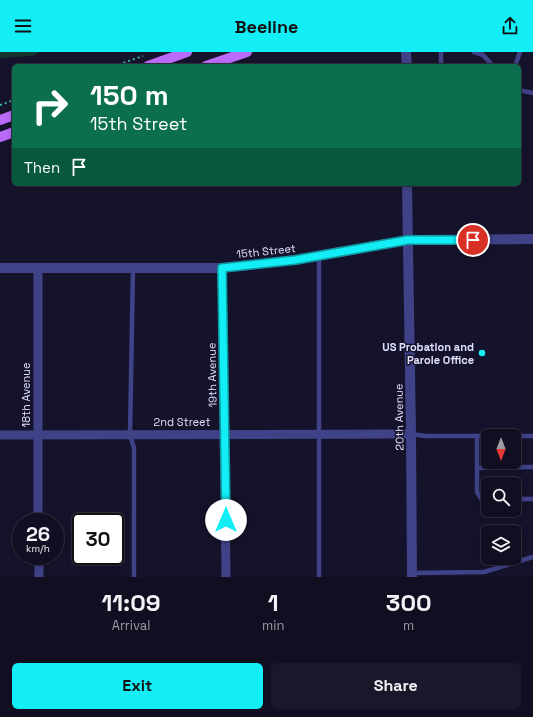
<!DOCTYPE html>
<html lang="en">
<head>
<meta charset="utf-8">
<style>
  :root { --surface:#100e20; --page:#191729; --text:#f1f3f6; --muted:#9c9ca5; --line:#302e3e; --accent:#13edf5 }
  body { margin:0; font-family:"Space Grotesk",sans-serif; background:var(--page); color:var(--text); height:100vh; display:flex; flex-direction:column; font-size:15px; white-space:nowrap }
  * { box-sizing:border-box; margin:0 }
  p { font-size:13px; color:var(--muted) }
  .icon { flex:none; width:22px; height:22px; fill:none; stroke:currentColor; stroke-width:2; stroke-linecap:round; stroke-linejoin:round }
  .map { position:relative; height:525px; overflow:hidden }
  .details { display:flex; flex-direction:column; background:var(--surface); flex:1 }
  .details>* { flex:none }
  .guide { position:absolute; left:12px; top:12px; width:509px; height:122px; border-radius:6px; box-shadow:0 2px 6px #0003,0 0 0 1px var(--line); background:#0b6e4f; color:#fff; overflow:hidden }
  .needle { width:26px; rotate:180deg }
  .fabs { position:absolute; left:481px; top:377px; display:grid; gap:8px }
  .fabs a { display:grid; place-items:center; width:40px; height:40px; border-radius:6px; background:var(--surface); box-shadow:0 2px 6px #0003,0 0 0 1px var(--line); font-size:20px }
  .speed { position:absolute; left:12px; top:461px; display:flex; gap:8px; font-size:20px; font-weight:700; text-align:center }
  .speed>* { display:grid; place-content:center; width:52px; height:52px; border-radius:50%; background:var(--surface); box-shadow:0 2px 6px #0003,0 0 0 1px var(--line); line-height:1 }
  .speed small { font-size:10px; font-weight:400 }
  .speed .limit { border:2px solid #111; border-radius:6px; background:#fff; color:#111 }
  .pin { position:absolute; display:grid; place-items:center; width:34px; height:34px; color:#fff; margin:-17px; border:2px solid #fff; border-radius:50%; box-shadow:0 1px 4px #0007 }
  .me { position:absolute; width:44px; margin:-22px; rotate:0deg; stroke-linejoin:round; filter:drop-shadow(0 0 3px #0008) }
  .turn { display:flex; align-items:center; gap:14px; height:84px; padding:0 12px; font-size:18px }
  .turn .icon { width:52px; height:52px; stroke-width:2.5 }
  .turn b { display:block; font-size:28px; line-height:34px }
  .then { display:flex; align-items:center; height:38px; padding:0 12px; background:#0003; gap:8px; font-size:15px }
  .eta { display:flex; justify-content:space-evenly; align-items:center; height:68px; text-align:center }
  .eta b { font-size:24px; font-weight:600; line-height:28px }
  .button { display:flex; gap:8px; margin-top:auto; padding:8px 12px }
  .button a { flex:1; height:46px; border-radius:6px; background:var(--accent); color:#111; font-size:16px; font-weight:600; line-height:46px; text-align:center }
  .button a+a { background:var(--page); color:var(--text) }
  header { display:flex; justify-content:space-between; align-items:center; height:52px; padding:0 12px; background:var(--accent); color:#111; font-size:18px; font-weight:600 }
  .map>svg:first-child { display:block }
</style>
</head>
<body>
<header><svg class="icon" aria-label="menu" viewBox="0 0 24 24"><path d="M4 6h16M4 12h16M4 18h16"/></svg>Beeline<svg class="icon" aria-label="share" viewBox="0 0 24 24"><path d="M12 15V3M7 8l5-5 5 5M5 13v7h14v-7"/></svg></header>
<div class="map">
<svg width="533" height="525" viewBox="0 0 533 525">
  <rect width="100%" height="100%" fill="#15132b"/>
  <polygon fill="#163532" points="0,0 40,0 32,4 0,6"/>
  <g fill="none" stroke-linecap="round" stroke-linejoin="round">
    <g stroke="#37b9a9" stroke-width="2" stroke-dasharray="2 3" stroke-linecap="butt">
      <polyline points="114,14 143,4"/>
      <polyline points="0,53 14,48"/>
    </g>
    <g stroke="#404288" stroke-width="4.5">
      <polyline points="474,0 483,3 493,14"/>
      <polyline points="441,14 441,0"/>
      <polyline points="515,14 520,0"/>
      <polyline points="519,38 533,41"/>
      <polyline points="319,204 319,525"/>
      <polyline points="133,216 130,383 134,396 134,525"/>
      <polyline points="411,382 426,384 488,384"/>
      <polyline points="477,384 477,440 481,447 488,447"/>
      <polyline points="514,384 533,384"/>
      <polyline points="477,416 533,415"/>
      <polyline points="514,447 533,447"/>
      <polyline points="412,521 484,520 533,505"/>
    </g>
    <g stroke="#404288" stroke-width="9">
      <polyline points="222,216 226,525"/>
      <polyline points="0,383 411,382"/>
      <polyline points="38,470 38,217"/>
      <polyline points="39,504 39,525"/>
    </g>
    <g stroke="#404288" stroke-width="10">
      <polyline points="406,0 407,14"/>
      <polyline points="407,132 411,382 412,525"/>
      <polyline points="0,216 222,216 295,208 408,188 533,187"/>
    </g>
    <g stroke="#ba6af9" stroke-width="10">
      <polyline points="148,14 187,0"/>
      <polyline points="206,14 247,0"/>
      <polyline points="0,68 14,63"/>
      <polyline points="0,85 14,80"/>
    </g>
  </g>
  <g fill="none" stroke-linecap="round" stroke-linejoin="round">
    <g stroke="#0c9a9f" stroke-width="10">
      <polyline id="route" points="226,468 222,216 295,208 408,188 473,188"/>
    </g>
    <use href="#route" stroke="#13edf5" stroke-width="7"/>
  </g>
  <circle fill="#13edf5" stroke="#15132b" stroke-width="1.5" cx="482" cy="301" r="4"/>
  <g text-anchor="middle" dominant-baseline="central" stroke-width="3" stroke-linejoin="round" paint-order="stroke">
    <g font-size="11" fill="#e0defe" stroke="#15132b">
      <text transform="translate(266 199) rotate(-6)">15th Street</text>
      <text transform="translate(212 323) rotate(-91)">19th Avenue</text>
      <text transform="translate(26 343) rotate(-90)">18th Avenue</text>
      <text transform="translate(399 365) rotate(-91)">20th Avenue</text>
      <text x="182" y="370">2nd Street</text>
    </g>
    <g font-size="11" font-weight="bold" fill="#e0defe" stroke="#15132b" text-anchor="end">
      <text x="474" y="295">US Probation and<tspan x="474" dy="13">Parole Office</tspan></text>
    </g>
  </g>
</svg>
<div class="fabs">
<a><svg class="needle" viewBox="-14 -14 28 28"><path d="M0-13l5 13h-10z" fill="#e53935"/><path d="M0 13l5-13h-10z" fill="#9c9ca5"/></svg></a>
<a><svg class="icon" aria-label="search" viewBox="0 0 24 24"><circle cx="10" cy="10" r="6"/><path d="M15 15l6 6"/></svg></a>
<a><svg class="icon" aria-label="layers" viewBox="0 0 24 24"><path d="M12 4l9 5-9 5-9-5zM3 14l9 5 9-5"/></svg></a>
</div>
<div class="speed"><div>26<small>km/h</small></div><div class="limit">30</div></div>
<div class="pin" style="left:473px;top:188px;background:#d93025"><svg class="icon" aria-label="arrive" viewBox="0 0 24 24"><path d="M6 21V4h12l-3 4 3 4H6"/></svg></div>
<svg class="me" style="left:226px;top:468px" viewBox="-20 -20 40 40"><circle r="19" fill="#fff"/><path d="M0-13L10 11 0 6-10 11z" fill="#13edf5"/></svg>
<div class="guide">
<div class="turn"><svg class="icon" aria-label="right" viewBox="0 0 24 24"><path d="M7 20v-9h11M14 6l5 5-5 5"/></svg><div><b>150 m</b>15th Street</div></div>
<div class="then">Then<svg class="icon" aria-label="arrive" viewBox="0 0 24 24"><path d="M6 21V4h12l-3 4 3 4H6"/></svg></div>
</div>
</div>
<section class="details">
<div class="eta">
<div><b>11:09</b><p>Arrival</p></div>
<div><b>1</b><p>min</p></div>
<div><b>300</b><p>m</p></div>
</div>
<div class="button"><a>Exit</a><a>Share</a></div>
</section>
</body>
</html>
